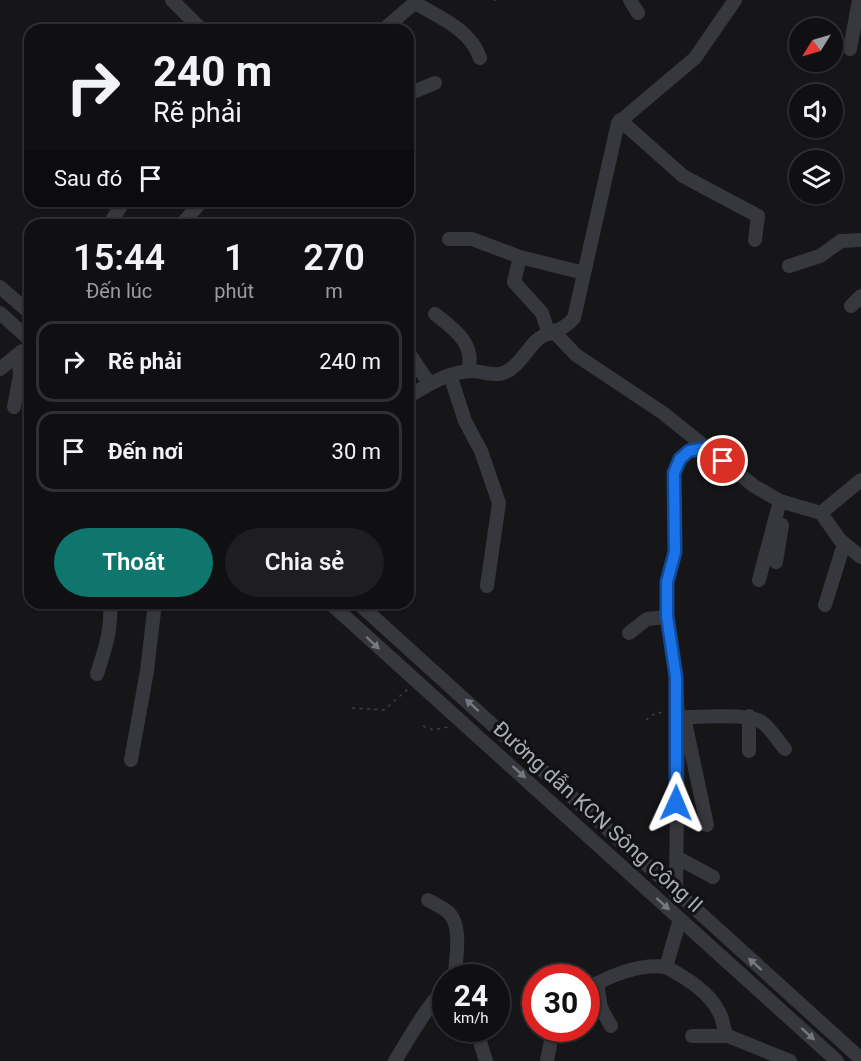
<!DOCTYPE html>
<html lang="vi">
<head>
<meta charset="utf-8">
<style>
  :root { --surface:#101012; --page:#1e1e20; --text:#f1f3f6; --muted:#9c9d9f; --line:#303032; --accent:#0f766e }
  body { margin:0; font-family:Roboto,sans-serif; background:var(--page); color:var(--text); height:100vh; display:flex; flex-direction:column; font-size:22px; white-space:nowrap }
  * { box-sizing:border-box; margin:0 }
  p { font-size:20px; color:var(--muted) }
  .icon { flex:none; width:33px; height:33px; fill:none; stroke:currentColor; stroke-width:2; stroke-linecap:round; stroke-linejoin:round }
  .map { position:relative; flex:1; overflow:hidden }
  .details { position:absolute; left:24px; top:219px; width:390px; height:390px; display:flex; flex-direction:column; background:var(--surface); border-radius:18px; box-shadow:0 2px 4px #0004,0 0 0 2px var(--line) }
  .details>* { flex:none }
  .guide { position:absolute; left:24px; top:24px; width:390px; height:183px; border-radius:18px; box-shadow:0 2px 4px #0004,0 0 0 2px var(--line); background:#101012; color:var(--text); overflow:hidden }
  .needle { width:39px; rotate:233deg }
  .fabs { position:absolute; left:789px; top:18px; display:grid; gap:12px }
  .fabs a { display:grid; place-items:center; width:54px; height:54px; border-radius:50%; background:var(--surface); box-shadow:0 2px 4px #0004,0 0 0 2px var(--line); font-size:30px }
  .speed { position:absolute; left:432px; top:964px; display:flex; gap:12px; font-size:30px; font-weight:700; text-align:center }
  .speed>* { display:grid; place-content:center; width:78px; height:78px; border-radius:50%; background:var(--surface); box-shadow:0 2px 4px #0004,0 0 0 2px var(--line); line-height:1 }
  .speed small { font-size:15px; font-weight:400 }
  .speed .limit { border:9px solid #d22; background:#fff; color:#111 }
  .pin { position:absolute; display:grid; place-items:center; width:51px; height:51px; color:#fff; margin:-26px; border:3px solid #fff; border-radius:50%; box-shadow:0 2px 6px #0007 }
  .me { position:absolute; width:66px; margin:-33px; rotate:1deg; stroke-linejoin:round; filter:drop-shadow(0 0 4px #0008) }
  .turn { display:flex; align-items:center; gap:21px; height:126px; padding:0 30px; font-size:27px }
  .turn .icon { width:78px; height:78px; stroke-width:2.5 }
  .turn b { display:block; font-size:42px; line-height:51px }
  .then { display:flex; align-items:center; height:57px; padding:0 30px; background:#0003; gap:12px; font-size:22px }
  .eta { display:flex; justify-content:space-evenly; align-items:center; height:102px; text-align:center }
  .eta b { font-size:36px; font-weight:600; line-height:42px }
  .button { display:flex; gap:12px; margin-top:auto; padding:12px 30px }
  .button a { flex:1; height:69px; border-radius:36px; background:var(--accent); color:#fff; font-size:24px; font-weight:600; line-height:69px; text-align:center }
  .button a+a { background:var(--page); color:var(--text) }
  ul { padding:0; list-style:none }
  li { display:flex; align-items:center; gap:18px; height:81px; margin:0 12px 9px; padding:0 18px; border:3px solid var(--line); border-radius:18px }
  li div { flex:1 }
  li b { display:block; font-size:22px }
  li em { font-style:normal }
  .map>svg:first-child { display:block }
</style>
</head>
<body>
<div class="map">
<svg width="861" height="1061" viewBox="0 0 861 1061">
  <rect width="100%" height="100%" fill="#161618"/>
  <g fill="none" stroke-linecap="round" stroke-linejoin="round">
    <g stroke="#3d3f44" stroke-width="1.5" stroke-dasharray="3 4.5" stroke-linecap="butt">
      <polyline points="495,0 495,1"/>
      <polyline points="352,708 384,710 408,689"/>
      <polyline points="646,720 652,715 666,711"/>
      <polyline points="423,726 433,730 448,727"/>
    </g>
    <g stroke="#37383d" stroke-width="14">
      <polyline points="172,0 202,30"/>
      <polyline points="630,0 638,13"/>
      <path d="M415,3C439,17 471,30 480,58"/>
      <polyline points="383,30 418,0"/>
      <polyline points="850,49 859,0"/>
      <polyline points="408,94 435,83"/>
      <polyline points="620,120 683,176 758,216 755,240"/>
      <polyline points="109,225 124,201"/>
      <polyline points="181,225 202,201"/>
      <polyline points="449,239 472,239 520,257 584,273"/>
      <polyline points="520,257 514,282 542,313 549,334"/>
      <polyline points="789,266 820,256 841,241 861,240"/>
      <polyline points="0,287 30,313"/>
      <polyline points="851,306 861,296"/>
      <polyline points="0,313 30,340"/>
      <path d="M435,314C454,329 476,344 468,371"/>
      <polyline points="555,333 576,355 663,413 754,486 780,501 821,513 840,540 861,557"/>
      <polyline points="408,352 429,383"/>
      <polyline points="0,369 22,351"/>
      <polyline points="450,375 465,421 481,451 499,503 487,586"/>
      <path d="M408,397C427,385 448,372 471,371C480,371 490,375 499,374C514,373 526,351 536,341C547,330 562,333 574,318L618,123L695,58L735,0"/>
      <polyline points="14,407 20,375 18,355"/>
      <polyline points="821,513 861,480"/>
      <polyline points="776,562 782,525"/>
      <polyline points="759,580 780,501"/>
      <polyline points="330,603 837,1061"/>
      <polyline points="358,603 861,1059"/>
      <polyline points="825,605 844,544"/>
      <polyline points="629,633 647,619 667,617"/>
      <path d="M97,674C105,649 112,629 110,603"/>
      <path d="M678,717C698,718 750,712 763,723C771,729 778,741 785,749"/>
      <polyline points="684,717 707,825"/>
      <polyline points="749,751 749,716"/>
      <polyline points="131,760 147,671 155,603"/>
      <polyline points="676,857 713,877"/>
      <polyline points="676,894 678,717 676,677 667,617 667,582 675,552 674,473 680,458 689,451 707,448"/>
      <path d="M428,900C435,904 444,908 449,913C463,927 455,960 455,978"/>
      <path d="M666,967C686,978 710,992 720,1014C724,1021 722,1029 728,1036L790,1061"/>
      <polyline points="597,983 601,1008 611,1026"/>
      <path d="M586,991C605,976 642,963 666,967L680,919"/>
      <polyline points="476,1029 486,1061"/>
      <polyline points="692,1036 728,1036"/>
      <path d="M395,1061C405,1045 433,995 446,989"/>
      <polyline points="547,1061 553,1029"/>
    </g>
  </g>
  <defs><path id="oneway-solid" d="M-6-.8H1V-3.2L6.5 0L1 3.2V.8H-6Z" transform="scale(1.5)"/></defs>
  <g fill="#757881">
    <use href="#oneway-solid" transform="translate(373 643) rotate(43)"/>
    <use href="#oneway-solid" transform="translate(472 705) rotate(-138)"/>
    <use href="#oneway-solid" transform="translate(519 772) rotate(42)"/>
    <use href="#oneway-solid" transform="translate(663 904) rotate(42)"/>
    <use href="#oneway-solid" transform="translate(755 964) rotate(-138)"/>
    <use href="#oneway-solid" transform="translate(808 1034) rotate(42)"/>
  </g>
  <g fill="none" stroke-linecap="round" stroke-linejoin="round">
    <g stroke="#114b97" stroke-width="15">
      <polyline id="route" points="676,803 676,677 667,616 667,582 675,552 674,473 680,459 689,451 707,448 723,461"/>
    </g>
    <use href="#route" stroke="#1a73e8" stroke-width="10"/>
  </g>
  <g text-anchor="middle" dominant-baseline="central" stroke-width="6" stroke-linejoin="round" paint-order="stroke">
    <g font-size="21" fill="#a8adb8" stroke="#111113">
      <text transform="translate(598 817) rotate(42)">Đường dẫn KCN Sông Công II</text>
    </g>
  </g>
</svg>
<div class="fabs">
<a><svg class="needle" viewBox="-14 -14 28 28"><path d="M0-13l5 13h-10z" fill="#e53935"/><path d="M0 13l5-13h-10z" fill="#9c9d9f"/></svg></a>
<a><svg class="icon" aria-label="sound" viewBox="0 0 24 24"><path d="M4 9h4l5-4v14l-5-4H4zM17 9q2 3 0 6"/></svg></a>
<a><svg class="icon" aria-label="layers" viewBox="0 0 24 24"><path d="M12 4l9 5-9 5-9-5zM3 14l9 5 9-5"/></svg></a>
</div>
<div class="speed"><div>24<small>km/h</small></div><div class="limit">30</div></div>
<div class="pin" style="left:723px;top:461px;background:#d93025"><svg class="icon" aria-label="arrive" viewBox="0 0 24 24"><path d="M6 21V4h12l-3 4 3 4H6"/></svg></div>
<svg class="me" style="left:676px;top:803px" viewBox="-20 -20 40 40"><path d="M0-17L14 15 0 8-14 15z" fill="#1a73e8" stroke="#fff" stroke-width="4"/></svg>
<div class="guide">
<div class="turn"><svg class="icon" aria-label="right" viewBox="0 0 24 24"><path d="M7 20v-9h11M14 6l5 5-5 5"/></svg><div><b>240 m</b>Rẽ phải</div></div>
<div class="then">Sau đó<svg class="icon" aria-label="arrive" viewBox="0 0 24 24"><path d="M6 21V4h12l-3 4 3 4H6"/></svg></div>
</div>
<section class="details">
<div class="eta">
<div><b>15:44</b><p>Đến lúc</p></div>
<div><b>1</b><p>phút</p></div>
<div><b>270</b><p>m</p></div>
</div>
<ul>
<li><svg class="icon" aria-label="right" viewBox="0 0 24 24"><path d="M7 20v-9h11M14 6l5 5-5 5"/></svg><div><b>Rẽ phải</b></div><em>240 m</em></li>
<li><svg class="icon" aria-label="arrive" viewBox="0 0 24 24"><path d="M6 21V4h12l-3 4 3 4H6"/></svg><div><b>Đến nơi</b></div><em>30 m</em></li>
</ul>
<div class="button"><a>Thoát</a><a>Chia sẻ</a></div>
</section>
</div>
</body>
</html>
